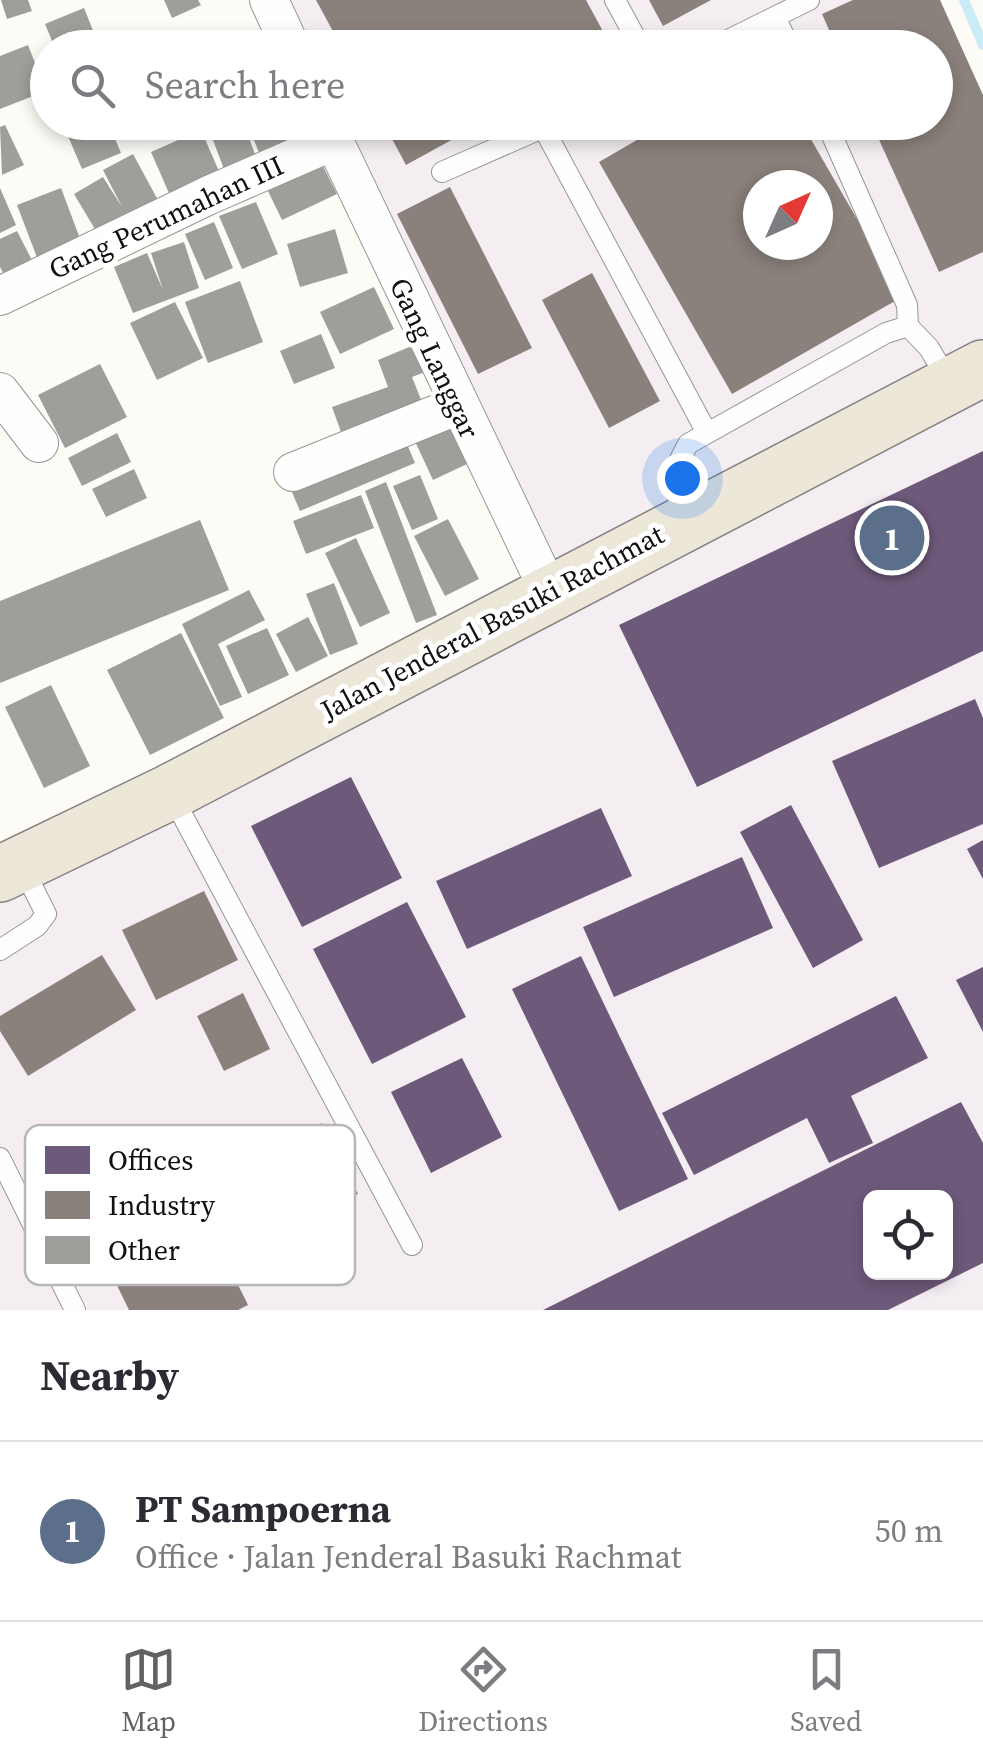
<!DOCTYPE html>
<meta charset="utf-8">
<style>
:root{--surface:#fff;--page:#f7f7f7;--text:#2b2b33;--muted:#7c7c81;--line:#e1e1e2;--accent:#636260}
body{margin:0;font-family:"Source Serif 4",serif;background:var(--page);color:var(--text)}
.controls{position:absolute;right:30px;bottom:30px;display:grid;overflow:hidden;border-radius:15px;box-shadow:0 5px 15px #0003}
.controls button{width:90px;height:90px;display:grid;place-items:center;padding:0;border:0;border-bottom:2px solid var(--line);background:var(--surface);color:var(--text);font:50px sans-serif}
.compass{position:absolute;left:743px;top:170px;width:90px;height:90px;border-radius:50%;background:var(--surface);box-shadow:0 5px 15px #0003;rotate:45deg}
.you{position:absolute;left:682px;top:478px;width:35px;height:35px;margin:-25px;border:8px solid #fff;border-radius:50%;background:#1a73e8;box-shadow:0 0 0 15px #1a73e833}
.badge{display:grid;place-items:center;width:65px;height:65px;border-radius:50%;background:var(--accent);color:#fff;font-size:32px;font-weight:700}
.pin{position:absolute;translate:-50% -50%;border:5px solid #fff;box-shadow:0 2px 10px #0006}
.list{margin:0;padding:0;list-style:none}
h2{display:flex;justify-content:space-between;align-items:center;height:130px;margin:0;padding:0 40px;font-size:42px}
h2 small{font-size:32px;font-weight:400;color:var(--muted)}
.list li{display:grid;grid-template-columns:65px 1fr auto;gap:30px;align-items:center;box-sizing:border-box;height:180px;padding:0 40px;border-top:2px solid var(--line)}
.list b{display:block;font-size:38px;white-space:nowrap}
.list p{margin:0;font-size:32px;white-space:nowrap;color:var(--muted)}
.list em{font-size:32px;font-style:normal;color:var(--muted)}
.icon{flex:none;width:55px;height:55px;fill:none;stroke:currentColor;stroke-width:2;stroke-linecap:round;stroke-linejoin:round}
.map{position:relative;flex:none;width:983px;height:1310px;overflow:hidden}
.search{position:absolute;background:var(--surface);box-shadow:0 5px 15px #0003;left:30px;right:30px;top:30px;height:110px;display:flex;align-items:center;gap:25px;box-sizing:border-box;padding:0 35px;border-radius:55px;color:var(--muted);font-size:38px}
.sheet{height:310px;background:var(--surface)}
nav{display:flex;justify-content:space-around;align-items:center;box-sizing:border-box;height:140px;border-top:2px solid var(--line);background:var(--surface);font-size:28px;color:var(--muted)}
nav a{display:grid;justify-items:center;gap:5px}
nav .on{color:var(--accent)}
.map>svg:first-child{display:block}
.industrial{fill:#f4eef2;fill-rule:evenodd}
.offices{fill:#6d597a;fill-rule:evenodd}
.industry{fill:#8a817c;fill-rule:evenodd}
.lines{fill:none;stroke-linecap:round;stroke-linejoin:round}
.stream{stroke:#caebf8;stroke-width:10}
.building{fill:#a09e9b}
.lane-casing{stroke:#969694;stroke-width:22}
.street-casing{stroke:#969694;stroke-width:40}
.primary-casing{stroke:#848381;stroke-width:58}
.lane{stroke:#fffefe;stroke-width:20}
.street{stroke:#fffefe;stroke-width:38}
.primary{stroke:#ede7da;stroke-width:55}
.labels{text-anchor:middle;stroke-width:10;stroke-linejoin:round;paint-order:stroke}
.street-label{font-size:28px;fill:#101010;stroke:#fff}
.key{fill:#fff;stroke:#b7b7b7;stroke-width:2.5}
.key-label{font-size:28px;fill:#101010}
</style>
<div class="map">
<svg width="983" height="1310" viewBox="0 0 983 1310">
<rect width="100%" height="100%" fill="#fcfbf6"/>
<path class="industrial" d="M 274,0 L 915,0 L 983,146 L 983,1310 L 0,1310 L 0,861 L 564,583 L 335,123 L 936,122 L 936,48 L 298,47 ZM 758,185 L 818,185 L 818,245 L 758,245 ZM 870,1198 L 946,1198 L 946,1272 L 870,1272 Z"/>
<path class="offices" d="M 983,451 L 983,651 L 697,787 L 619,625 Z
M 975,699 L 983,718 L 983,824 L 879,868 L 832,761 Z
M 351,777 L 402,878 L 302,927 L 251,826 Z
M 791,805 L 863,940 L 813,968 L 740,832 Z
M 601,808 L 632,876 L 467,949 L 436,881 Z
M 983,840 L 983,879 L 967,849 Z
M 742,857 L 773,928 L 614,997 L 583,927 Z
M 407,902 L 466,1017 L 372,1064 L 313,949 Z
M 581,956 L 688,1179 L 619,1211 L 512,989 Z
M 983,967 L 983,1032 L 956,980 Z
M 896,996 L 928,1058 L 851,1096 L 873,1143 L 829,1163 L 807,1118 L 694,1175 L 662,1113 Z
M 462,1058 L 502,1137 L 431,1173 L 391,1092 Z
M 961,1102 L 983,1143 L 983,1263 L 888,1310 L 543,1310 ZM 870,1198 L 946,1198 L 946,1272 L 870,1272 Z"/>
<path class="industry" d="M 316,0 L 586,0 L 612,48 L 342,48 Z
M 649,0 L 711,0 L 663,26 Z
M 853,0 L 940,0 L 983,95 L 983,252 L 939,272 L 871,122 L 936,122 L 936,48 L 837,48 L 822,14 Z
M 383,122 L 484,122 L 406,165 Z
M 668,122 L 801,122 L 902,297 L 732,394 L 599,162 ZM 758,185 L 818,185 L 818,245 L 758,245 Z
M 450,187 L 532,348 L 478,374 L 397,214 Z
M 592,273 L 660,401 L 609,428 L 542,300 Z
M 204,891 L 238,960 L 156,1000 L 122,930 Z
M 102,955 L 136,1010 L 28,1076 L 0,1031 L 0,1016 Z
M 243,993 L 270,1049 L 224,1071 L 197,1016 Z
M 322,1123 L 358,1194 L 280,1232 L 245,1161 Z
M 202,1212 L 248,1305 L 238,1310 L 129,1310 L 104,1259 Z"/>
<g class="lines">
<path class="stream" d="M 964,0 L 983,45"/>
</g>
<path class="building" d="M 1,0 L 28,0 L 32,11 L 7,19 Z
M 164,0 L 198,0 L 201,5 L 172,18 Z
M 84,8 L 100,48 L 55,48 L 45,24 Z
M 28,45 L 46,91 L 0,109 L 0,56 Z
M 62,122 L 108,122 L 121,153 L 82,169 Z
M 219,122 L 243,122 L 259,165 L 227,177 L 208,127 Z
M 247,122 L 293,122 L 304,148 L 263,163 Z
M 5,125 L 24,165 L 2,175 L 0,127 Z
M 201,130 L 222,178 L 172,200 L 151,152 Z
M 133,154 L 159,202 L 99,236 L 74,194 L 103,177 L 122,207 L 103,170 Z
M 321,162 L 337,194 L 282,220 L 267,189 Z
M 0,188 L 16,225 L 0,233 Z
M 61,188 L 85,252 L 41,268 L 17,205 Z
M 256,202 L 278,254 L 242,269 L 219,216 Z
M 214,222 L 233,268 L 205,280 L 185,234 Z
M 335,229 L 348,273 L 300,287 L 287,244 Z
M 17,231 L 39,274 L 11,288 L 0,267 L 0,239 Z
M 184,242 L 199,288 L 133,313 L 114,267 L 147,253 L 163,290 L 151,253 Z
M 240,281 L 263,342 L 208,363 L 185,302 Z
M 374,287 L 394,329 L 340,354 L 320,312 Z
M 175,302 L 203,358 L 157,380 L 130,323 Z
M 321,334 L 335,368 L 294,384 L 280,351 Z
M 414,345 L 425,372 L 412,377 L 426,412 L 345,443 L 332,407 L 388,387 L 378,360 Z
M 100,364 L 127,417 L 65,448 L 38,395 Z
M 446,419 L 467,464 L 433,480 L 412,435 Z
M 401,430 L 415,463 L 300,511 L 286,478 Z
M 117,433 L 131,462 L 82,486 L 68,458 Z
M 134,469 L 147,498 L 106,517 L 92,489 Z
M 420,475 L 438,519 L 412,530 L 393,486 Z
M 386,482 L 437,615 L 416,623 L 365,491 Z
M 361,495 L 374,528 L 306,554 L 293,521 Z
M 448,519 L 479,579 L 445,596 L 414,536 Z
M 200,520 L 229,590 L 0,683 L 0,601 Z
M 356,538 L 390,613 L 360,627 L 325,553 Z
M 334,583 L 358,644 L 330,655 L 306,594 Z
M 249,590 L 265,620 L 218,644 L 242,697 L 220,706 L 182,624 Z
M 308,617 L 328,656 L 296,672 L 276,634 Z
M 267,628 L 289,675 L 248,694 L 226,646 Z
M 181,633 L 224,718 L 150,755 L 107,670 Z
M 51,685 L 90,766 L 44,788 L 5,707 Z"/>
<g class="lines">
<defs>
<path id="lane" d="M 615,0 L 641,48
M 775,17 L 790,48
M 712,48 L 809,0
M 826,122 L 907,305 L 908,326
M 544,129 L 707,433
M 442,172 L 556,122
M 681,521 L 675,469 L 688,444 L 886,333 L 908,326 L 929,348 L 949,382
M 171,794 L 412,1245
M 0,950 L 37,926 L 46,914 L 22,866
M 0,1158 L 75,1310"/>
<path id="street" d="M 269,0 L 291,48
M 325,122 L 549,591
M 0,296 L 207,196 L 333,141
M 0,392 L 39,443
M 293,472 L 459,405"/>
<path id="primary" d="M 0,874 L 170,792 L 983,368"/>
</defs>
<use href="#lane" class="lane-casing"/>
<use href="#street" class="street-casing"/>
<use href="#primary" class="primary-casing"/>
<use href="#lane" class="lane"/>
<use href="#street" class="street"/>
<use href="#primary" class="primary"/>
</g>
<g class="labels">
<g class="street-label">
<text transform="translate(166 217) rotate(-25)" y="10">Gang Perumahan III</text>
<text transform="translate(435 358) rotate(65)" y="10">Gang Langgar</text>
<text transform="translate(492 622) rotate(-28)" y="10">Jalan Jenderal Basuki Rachmat</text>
</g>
</g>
<rect x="25" y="1125" width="330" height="160" rx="15" class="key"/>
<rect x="45" y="1146" width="45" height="28" fill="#6d597a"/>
<rect x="45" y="1191" width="45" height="28" fill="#8a817c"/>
<rect x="45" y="1236" width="45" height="28" fill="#a09e9b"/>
<g class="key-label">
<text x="108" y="1170">Offices</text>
<text x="108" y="1215">Industry</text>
<text x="108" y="1260">Other</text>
</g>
</svg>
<div class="controls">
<button><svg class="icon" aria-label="locate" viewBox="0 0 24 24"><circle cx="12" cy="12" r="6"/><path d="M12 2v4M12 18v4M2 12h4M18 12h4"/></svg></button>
</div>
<svg class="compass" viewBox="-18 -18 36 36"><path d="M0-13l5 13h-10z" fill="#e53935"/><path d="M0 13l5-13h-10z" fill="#7c7c81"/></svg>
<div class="you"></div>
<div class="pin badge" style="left:892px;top:538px;background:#5c6f8a">1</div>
<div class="search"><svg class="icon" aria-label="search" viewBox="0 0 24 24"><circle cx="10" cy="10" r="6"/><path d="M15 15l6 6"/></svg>Search here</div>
</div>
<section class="sheet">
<h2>Nearby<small></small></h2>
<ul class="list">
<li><span class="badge" style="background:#5c6f8a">1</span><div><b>PT Sampoerna</b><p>Office · Jalan Jenderal Basuki Rachmat</p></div><em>50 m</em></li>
</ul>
</section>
<nav>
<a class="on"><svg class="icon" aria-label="map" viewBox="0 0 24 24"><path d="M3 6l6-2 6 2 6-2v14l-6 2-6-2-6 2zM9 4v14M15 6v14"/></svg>Map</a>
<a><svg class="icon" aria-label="directions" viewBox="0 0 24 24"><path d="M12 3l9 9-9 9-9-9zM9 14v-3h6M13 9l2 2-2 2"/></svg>Directions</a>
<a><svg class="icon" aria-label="saved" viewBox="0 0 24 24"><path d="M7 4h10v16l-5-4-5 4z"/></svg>Saved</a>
</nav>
